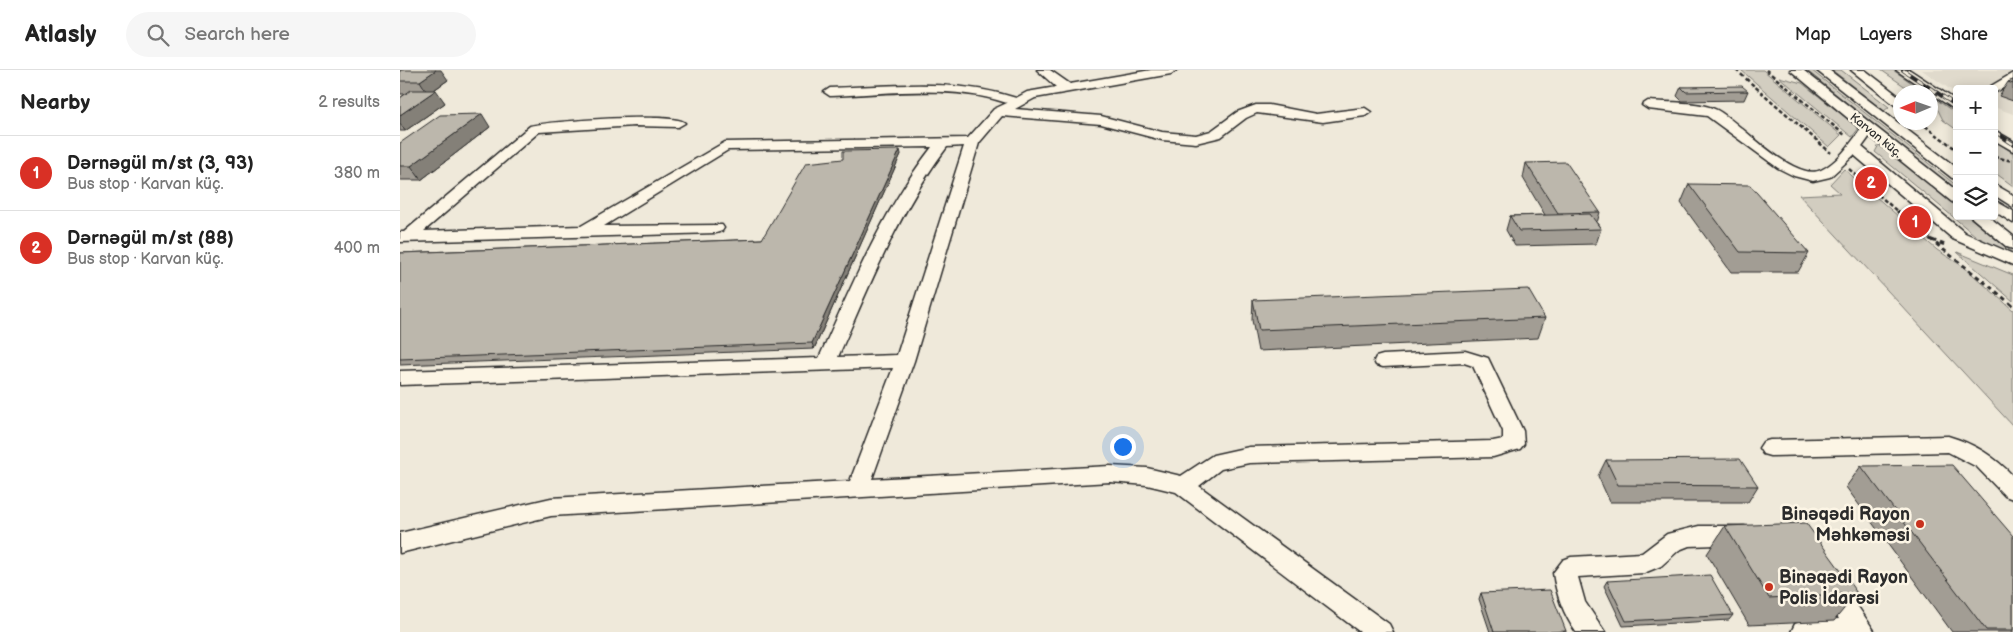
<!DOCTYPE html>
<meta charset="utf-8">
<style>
:root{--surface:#fff;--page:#f6f6f6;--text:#222;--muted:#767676;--line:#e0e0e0;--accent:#d93025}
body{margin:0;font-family:"Balsamiq Sans",sans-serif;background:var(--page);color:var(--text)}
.controls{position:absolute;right:15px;top:15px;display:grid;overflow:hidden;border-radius:5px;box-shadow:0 2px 12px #0003}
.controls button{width:45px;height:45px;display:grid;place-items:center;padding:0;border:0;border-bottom:1px solid var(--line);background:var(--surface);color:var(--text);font:25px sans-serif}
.compass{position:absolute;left:1493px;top:15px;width:45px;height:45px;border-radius:50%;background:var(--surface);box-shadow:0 2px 12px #0003;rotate:268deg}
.you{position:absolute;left:722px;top:376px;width:18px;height:18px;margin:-12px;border:4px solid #fff;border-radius:50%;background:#1a73e8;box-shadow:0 0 0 8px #1a73e833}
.badge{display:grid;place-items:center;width:32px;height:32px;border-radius:50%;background:var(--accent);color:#fff;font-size:16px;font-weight:700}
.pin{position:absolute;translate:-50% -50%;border:2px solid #fff;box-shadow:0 1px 5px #0006}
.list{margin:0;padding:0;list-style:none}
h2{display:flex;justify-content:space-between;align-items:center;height:65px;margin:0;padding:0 20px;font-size:21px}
h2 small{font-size:16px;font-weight:400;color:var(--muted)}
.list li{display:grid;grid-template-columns:32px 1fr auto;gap:15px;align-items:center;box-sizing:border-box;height:75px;padding:0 20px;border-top:1px solid var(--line)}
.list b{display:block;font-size:19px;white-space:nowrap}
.list p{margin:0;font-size:16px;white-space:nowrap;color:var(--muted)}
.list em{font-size:16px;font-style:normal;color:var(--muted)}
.icon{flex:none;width:28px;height:28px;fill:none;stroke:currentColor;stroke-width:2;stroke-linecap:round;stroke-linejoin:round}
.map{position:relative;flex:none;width:1613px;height:562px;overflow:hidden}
header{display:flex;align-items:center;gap:30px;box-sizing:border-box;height:70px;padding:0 25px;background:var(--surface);border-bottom:1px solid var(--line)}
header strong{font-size:24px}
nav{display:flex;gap:28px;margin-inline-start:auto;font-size:18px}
.search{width:350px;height:45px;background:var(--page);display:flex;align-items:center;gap:12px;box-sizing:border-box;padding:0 18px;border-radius:28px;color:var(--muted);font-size:19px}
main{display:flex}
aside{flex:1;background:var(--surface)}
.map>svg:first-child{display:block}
.built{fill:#e0dacc}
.green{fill:#d2cdc0;stroke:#7e7c76}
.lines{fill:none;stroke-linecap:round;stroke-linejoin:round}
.minor-casing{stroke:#2b2b2b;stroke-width:3}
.path-far1{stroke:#2b2b2b;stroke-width:2.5;stroke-dasharray:4 2.5;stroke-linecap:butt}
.path{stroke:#2b2b2b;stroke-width:3;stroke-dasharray:4.5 4;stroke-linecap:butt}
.minor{fill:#fcf5e5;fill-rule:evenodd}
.rail-casing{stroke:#2b2b2b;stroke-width:4}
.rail{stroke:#fcf5e5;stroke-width:2.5;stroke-dasharray:8;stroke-linecap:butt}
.wall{fill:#a29d94;stroke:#2b2b2b}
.shaded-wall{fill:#848078;stroke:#2b2b2b}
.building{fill:#bcb7ac;stroke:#2b2b2b}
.poi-dot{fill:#c8321e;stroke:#fcf5e5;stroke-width:2}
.labels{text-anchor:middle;stroke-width:5;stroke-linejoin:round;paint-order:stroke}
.far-street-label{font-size:12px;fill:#2b2b2b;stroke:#fcf5e5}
.near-poi-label{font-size:18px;font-weight:bold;fill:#2b2b2b;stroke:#fcf5e5;text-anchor:end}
</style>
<header>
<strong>Atlasly</strong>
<div class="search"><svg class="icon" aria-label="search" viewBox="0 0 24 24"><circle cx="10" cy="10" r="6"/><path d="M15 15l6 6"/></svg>Search here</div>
<nav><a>Map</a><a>Layers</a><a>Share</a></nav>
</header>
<main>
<aside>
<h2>Nearby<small>2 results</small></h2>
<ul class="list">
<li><span class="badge">1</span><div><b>Dərnəgül m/st (3, 93)</b><p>Bus stop · Karvan küç.</p></div><em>380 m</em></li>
<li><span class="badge">2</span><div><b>Dərnəgül m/st (88)</b><p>Bus stop · Karvan küç.</p></div><em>400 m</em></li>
</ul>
</aside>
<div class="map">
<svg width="1613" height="562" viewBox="0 0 1613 562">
<rect width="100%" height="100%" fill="#efe9da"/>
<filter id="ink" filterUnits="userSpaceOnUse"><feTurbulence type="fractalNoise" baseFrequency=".02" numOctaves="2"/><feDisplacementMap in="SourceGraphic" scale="10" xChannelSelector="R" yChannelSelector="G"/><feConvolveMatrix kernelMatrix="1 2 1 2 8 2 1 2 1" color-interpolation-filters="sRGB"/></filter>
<g filter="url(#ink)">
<path class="built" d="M 1522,0 L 1613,0 L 1613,44 L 1594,37 L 1594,19 L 1557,19 L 1557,24 Z"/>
<path class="green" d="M 1341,0 L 1363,0 L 1441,65 L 1429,77 Z
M 1406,0 L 1411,0 L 1557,116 L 1557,121 Z
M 1432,0 L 1441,0 L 1489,37 L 1484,41 Z
M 1481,0 L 1493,0 L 1525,22 L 1513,22 Z
M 1379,7 L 1402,13 L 1459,58 L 1452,67 Z
M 1531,26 L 1557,44 L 1557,60 L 1543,50 L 1538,40 L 1531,35 Z
M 1594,70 L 1613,83 L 1613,116 L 1594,102 Z
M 1480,73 L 1557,137 L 1557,146 L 1568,146 L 1613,183 L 1582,171 L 1475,82 Z
M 1444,99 L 1537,180 L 1564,197 L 1613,240 L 1613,356 L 1399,125 L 1440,123 L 1430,114 Z
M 1557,182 L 1613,205 L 1613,231 Z"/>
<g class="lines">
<defs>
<path id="minor" d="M 637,0 L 650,0 L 670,14 L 751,0 L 777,0 L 771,4 L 635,28 L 615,39 L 701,46 L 762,62 L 796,65 L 811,61 L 837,42 L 856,35 L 869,35 L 916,44 L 965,38 L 971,42 L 965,46 L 923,52 L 857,43 L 846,48 L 821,67 L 796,73 L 762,70 L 701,54 L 602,46 L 579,73 L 514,291 L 472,409 L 710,396 L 747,398 L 781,406 L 813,385 L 849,377 L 1093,371 L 1103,369 L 1103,361 L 1073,296 L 1064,293 L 983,297 L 976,295 L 974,291 L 976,287 L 983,285 L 1065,281 L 1088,288 L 1123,361 L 1124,374 L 1120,379 L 1093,387 L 849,393 L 821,399 L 799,416 L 989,554 L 993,562 L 960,562 L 776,422 L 747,415 L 710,412 L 151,446 L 0,483 L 0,463 L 151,428 L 450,411 L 493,298 L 0,315 L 0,301 L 419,288 C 452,215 483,140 532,77 L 328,80 L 204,156 L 322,155 L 324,158 L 322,161 L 316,163 L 0,172 L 0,162 L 4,162 L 130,56 C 149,51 276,42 285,53 L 278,57 L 235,56 L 139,62 L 24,161 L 181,156 L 325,72 L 568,68 L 594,39 L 607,33 C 550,14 489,24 430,26 L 424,22 L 430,18 C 493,16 555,8 616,28 L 627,22 L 656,17 ZM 564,76 L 497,285 L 438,287 C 470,215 499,140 547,77 Z
M 1390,0 L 1403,0 L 1557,121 L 1557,133 L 1552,132 L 1470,66 L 1462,77 L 1565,163 L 1613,184 L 1613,195 L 1553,169 L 1454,85 L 1430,107 L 1413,111 L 1394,106 L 1378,98 L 1307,46 L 1248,39 L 1242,35 L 1248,31 C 1269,33 1298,31 1317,40 C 1340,52 1394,113 1421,100 C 1437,93 1451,73 1461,59 Z
M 1416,0 L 1429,0 L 1557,98 L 1557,109 L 1552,108 Z
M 1451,0 L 1465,0 L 1500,27 L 1500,37 L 1496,36 Z
M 1496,0 L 1510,0 L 1557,31 L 1557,41 Z
M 1613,3 L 1613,12 L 1596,22 L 1594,22 L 1594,19 L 1586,19 Z
M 1594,60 L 1613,71 L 1613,81 L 1594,70 Z
M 1594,114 L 1613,125 L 1613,137 L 1594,125 Z
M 1594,130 L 1613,141 L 1613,153 L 1594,141 Z
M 1570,146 L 1588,146 L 1613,166 L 1613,179 L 1607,177 Z
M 1548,366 C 1575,374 1594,386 1613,406 L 1613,429 L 1605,426 L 1577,397 L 1548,382 L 1370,386 L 1363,384 L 1359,378 L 1363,372 L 1370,370 Z
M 1299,456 L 1344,456 L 1352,458 L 1356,465 L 1352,472 L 1344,474 L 1289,476 L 1279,480 L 1261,496 L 1244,503 L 1178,507 L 1185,532 L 1205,562 L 1176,562 C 1164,545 1156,524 1153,503 L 1163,490 L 1171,487 L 1242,483 L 1267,464 Z
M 1431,506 L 1440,510 L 1475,562 L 1391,562 L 1395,554 L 1404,551 L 1439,549 L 1419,517 L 1422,510 Z"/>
</defs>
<use href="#minor" class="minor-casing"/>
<path class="path-far1" d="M 1336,0 L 1431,83
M 1366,0 L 1446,66
M 1520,52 L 1557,80
M 1594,87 L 1613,91
M 1449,99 L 1498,142"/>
<path class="path" d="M 1497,141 C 1534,174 1575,203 1613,236
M 1532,170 L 1545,175"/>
<use href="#minor" class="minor"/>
<defs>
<path id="rail" d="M 1503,0 L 1557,36
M 1594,61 L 1613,74"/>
</defs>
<use href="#rail" class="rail-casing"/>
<use href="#rail" class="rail"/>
</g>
<path class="wall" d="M 0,0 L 48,10 L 34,20 L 45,33 L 5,61 L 0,61 L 0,28 L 5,24 L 0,24 Z
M 1613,10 L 1613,31 L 1599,26 L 1608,12 Z
M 1281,17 L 1348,21 L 1344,30 L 1282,31 L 1277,26 Z
M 90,57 L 21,110 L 0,110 L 0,73 Z
M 501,84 L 414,279 L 0,295 L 0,183 L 362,169 L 443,89 Z
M 1126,93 L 1200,142 L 1197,153 L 1201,159 L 1196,174 L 1115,176 L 1106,160 L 1110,146 L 1145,145 L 1123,108 Z
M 1289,114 L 1409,183 L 1398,202 L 1331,202 L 1281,133 Z
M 853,230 L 1145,248 L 1138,268 L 858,281 L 852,250 Z
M 1206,390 L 1358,416 L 1348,432 L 1210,432 L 1198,406 Z
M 1461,396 L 1613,466 L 1613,562 L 1552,562 L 1446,417 Z
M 1325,456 L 1457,523 L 1434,551 L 1349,555 L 1307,484 Z
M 1207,511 L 1333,545 L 1329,550 L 1223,556 L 1204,516 Z
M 1081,523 L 1166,561 L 1166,562 L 1090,562 L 1079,529 Z"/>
<path class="shaded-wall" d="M 36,0 L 41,0 L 48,10 L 28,24 L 20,11 Z
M 36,20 L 45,33 L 5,61 L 0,53 L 0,45 Z
M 82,44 L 90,57 L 21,110 L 11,96 Z
M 500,80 L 501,84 L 414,279 L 412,273 Z"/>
<path class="building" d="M 0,0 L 36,0 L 20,11 L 0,11 Z
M 1613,10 L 1613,14 L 1608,12 Z
M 1342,16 L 1348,21 L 1286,22 L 1281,17 Z
M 11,20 L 36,20 L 0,45 L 0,28 Z
M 82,44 L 11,96 L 0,96 L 0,73 L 40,45 Z
M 500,80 L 412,273 L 0,289 L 0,183 L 362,169 L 406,93 L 443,89 L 443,81 Z
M 1166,92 L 1200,142 L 1158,143 L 1126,93 Z
M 1289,114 L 1350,115 L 1409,183 L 1340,182 Z
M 1190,144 L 1201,159 L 1119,161 L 1110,146 Z
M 1128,219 L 1145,248 L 859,260 L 853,230 Z
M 1340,389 L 1358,416 L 1218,415 L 1206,390 Z
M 1552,395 L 1613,466 L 1613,560 L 1586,560 L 1461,396 Z
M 1406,453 L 1457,523 L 1369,528 L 1325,456 Z
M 1310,505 L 1333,545 L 1226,551 L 1207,511 Z
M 1150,520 L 1166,561 L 1148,562 L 1094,562 L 1081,523 Z"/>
</g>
<g class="poi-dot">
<circle cx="1520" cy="454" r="5"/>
<circle cx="1369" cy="517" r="5"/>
</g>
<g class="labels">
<g class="far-street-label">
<text transform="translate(1476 65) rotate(39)" y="4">Karvan küç.</text>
</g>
<g class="near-poi-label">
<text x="1510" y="450">Binəqədi Rayon<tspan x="1510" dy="21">Məhkəməsi</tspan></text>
<text x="1379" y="513" text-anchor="start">Binəqədi Rayon<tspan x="1379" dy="21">Polis İdarəsi</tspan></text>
</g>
</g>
</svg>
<div class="controls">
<button>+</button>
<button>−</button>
<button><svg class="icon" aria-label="layers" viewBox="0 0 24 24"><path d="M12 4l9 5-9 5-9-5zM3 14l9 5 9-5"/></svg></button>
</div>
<svg class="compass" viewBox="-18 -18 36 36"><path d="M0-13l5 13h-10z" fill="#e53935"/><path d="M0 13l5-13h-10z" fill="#767676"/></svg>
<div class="you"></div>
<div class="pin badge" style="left:1515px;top:152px">1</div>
<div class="pin badge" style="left:1471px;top:113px">2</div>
</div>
</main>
